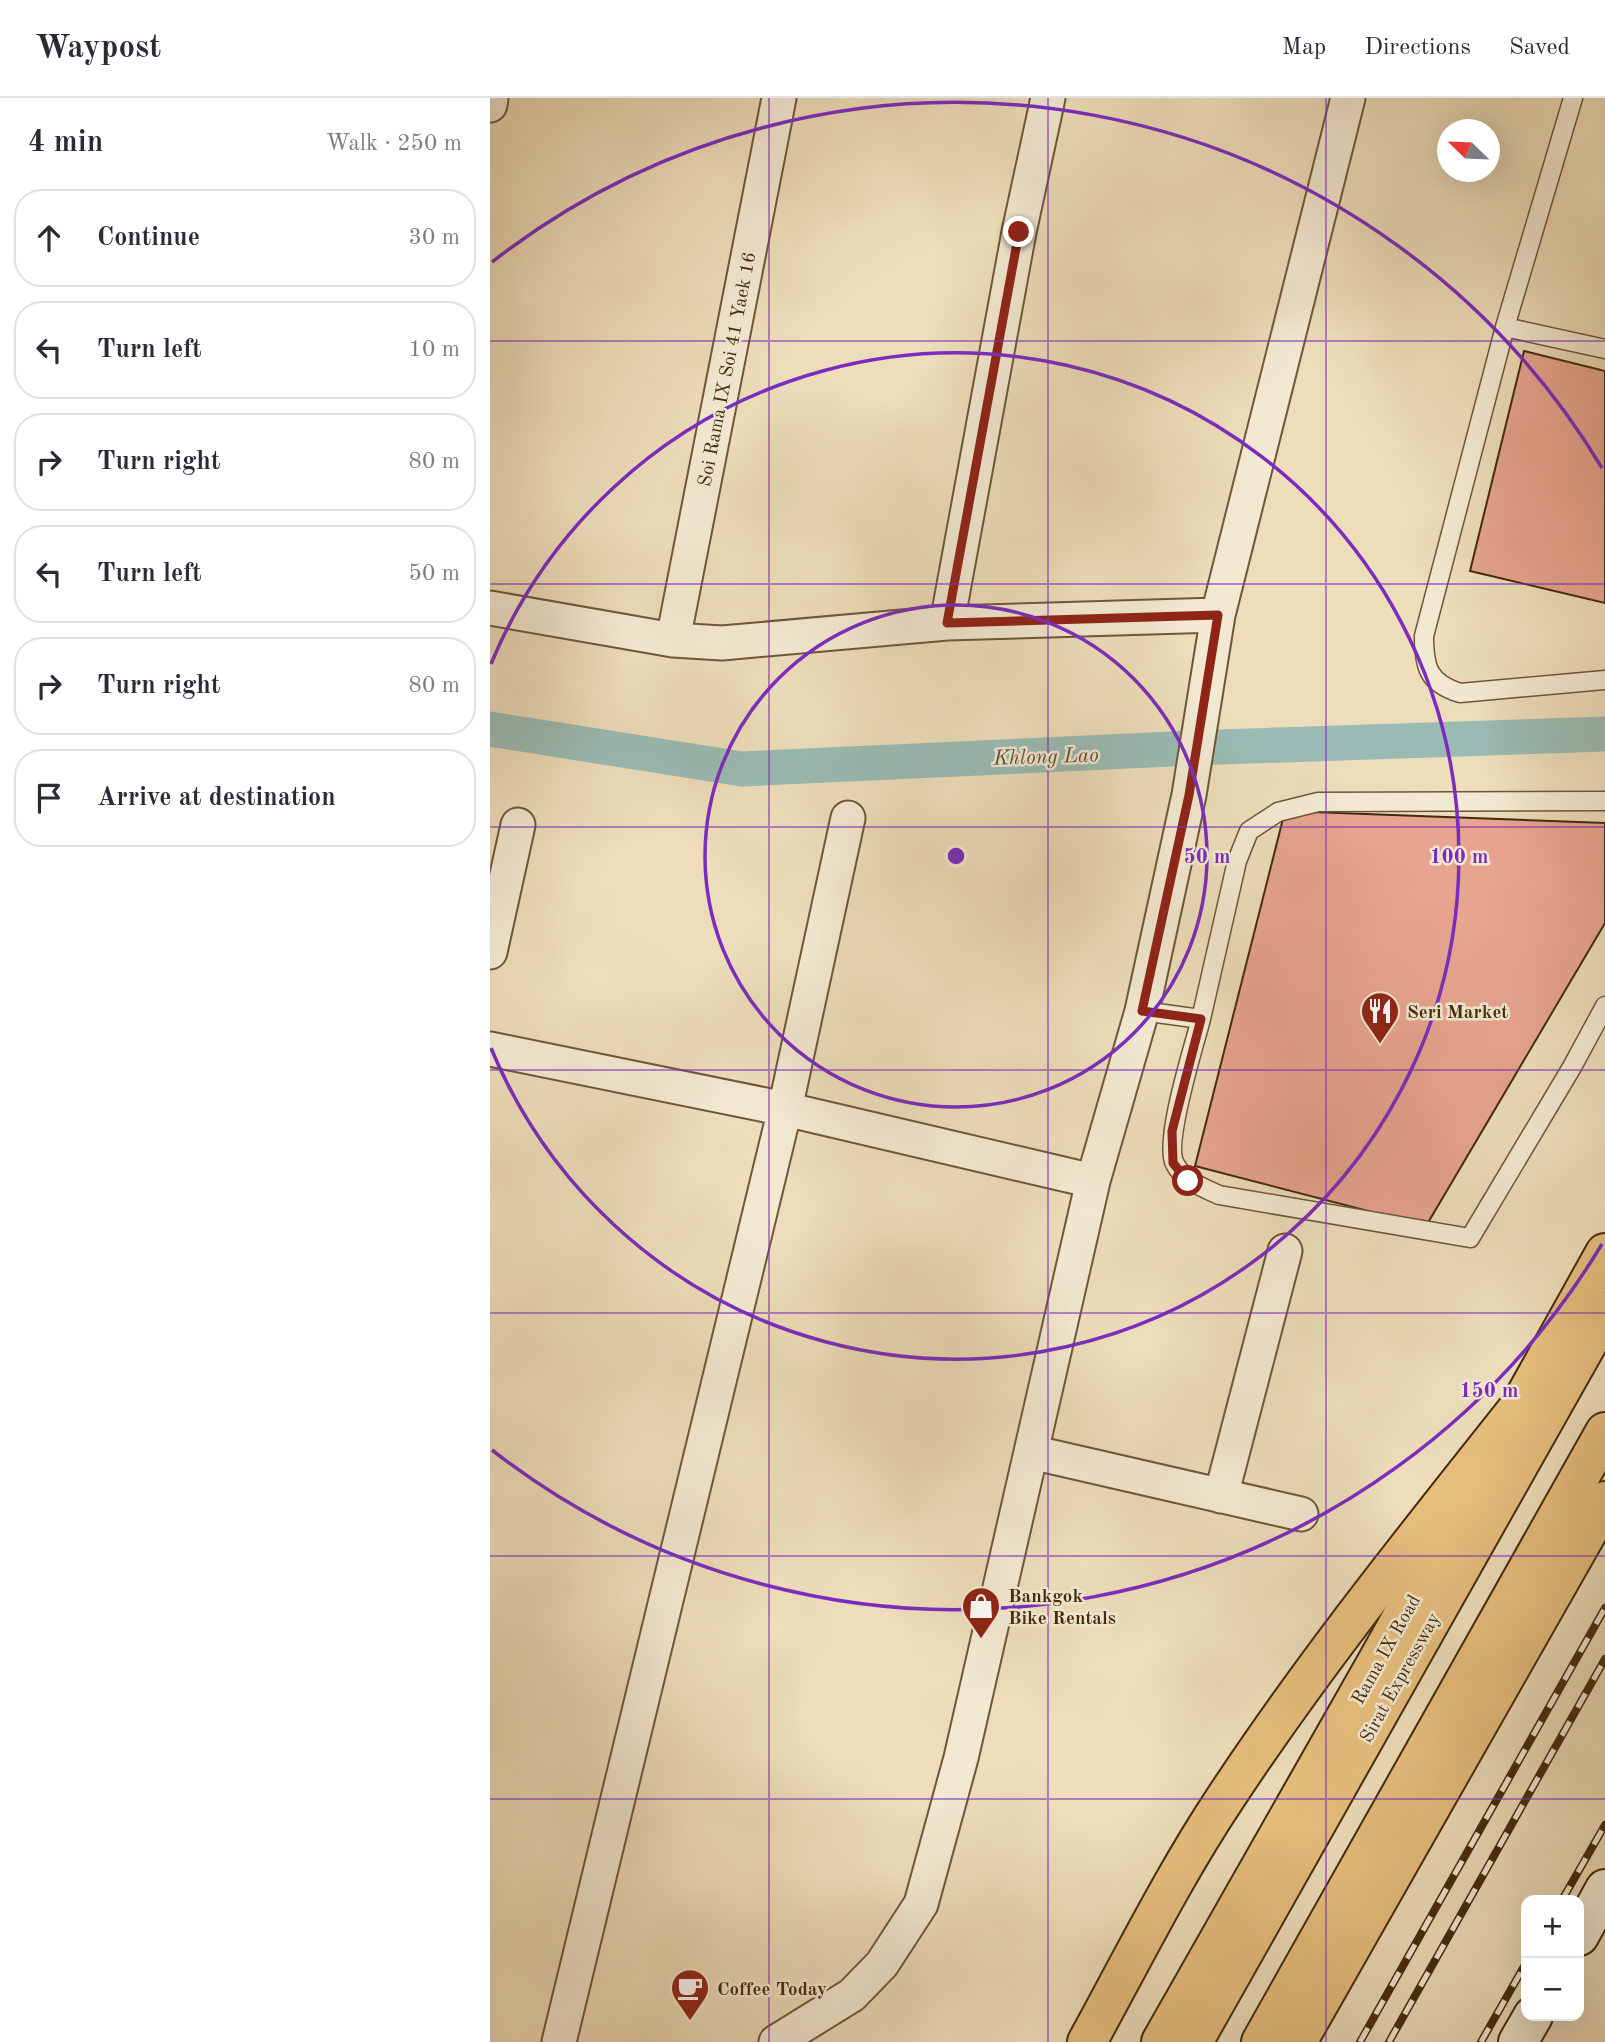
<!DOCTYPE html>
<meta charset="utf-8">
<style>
:root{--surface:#fff;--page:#f2f2f3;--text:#2b2b33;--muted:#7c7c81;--line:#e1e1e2}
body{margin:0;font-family:"Old Standard TT",serif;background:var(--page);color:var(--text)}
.controls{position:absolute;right:21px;bottom:21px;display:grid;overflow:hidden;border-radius:14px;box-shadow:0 7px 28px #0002}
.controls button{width:63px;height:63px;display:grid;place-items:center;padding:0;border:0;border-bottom:2px solid var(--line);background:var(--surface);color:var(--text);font:35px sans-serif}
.compass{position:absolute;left:947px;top:21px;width:63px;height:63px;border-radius:50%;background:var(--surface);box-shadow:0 7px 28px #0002;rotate:293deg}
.stop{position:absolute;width:21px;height:21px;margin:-16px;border:5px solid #8f2418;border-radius:50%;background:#fff}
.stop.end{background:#8f2418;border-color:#fff;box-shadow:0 2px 7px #0008}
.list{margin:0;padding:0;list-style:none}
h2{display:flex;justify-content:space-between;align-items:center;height:91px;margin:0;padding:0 28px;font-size:30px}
h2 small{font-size:23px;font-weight:400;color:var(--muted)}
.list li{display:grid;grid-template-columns:46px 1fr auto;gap:21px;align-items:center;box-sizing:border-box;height:98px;margin:0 14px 14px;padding:0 14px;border:2px solid var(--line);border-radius:28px}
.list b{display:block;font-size:26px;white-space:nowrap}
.list em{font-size:23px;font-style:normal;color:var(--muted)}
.icon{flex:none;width:38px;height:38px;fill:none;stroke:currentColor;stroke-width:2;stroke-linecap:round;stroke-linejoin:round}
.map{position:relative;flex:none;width:1115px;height:1944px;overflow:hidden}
header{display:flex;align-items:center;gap:42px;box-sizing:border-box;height:98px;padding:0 35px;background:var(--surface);border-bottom:2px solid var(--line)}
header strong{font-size:33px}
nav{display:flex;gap:38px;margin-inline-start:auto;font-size:24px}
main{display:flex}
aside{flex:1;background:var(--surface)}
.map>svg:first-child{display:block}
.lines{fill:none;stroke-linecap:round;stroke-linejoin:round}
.canal{stroke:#9abbb4;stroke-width:35}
.building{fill:#e7a48f;stroke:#442a0c;stroke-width:2}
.lane-casing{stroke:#6e5738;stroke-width:21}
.street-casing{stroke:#6e5738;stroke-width:37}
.secondary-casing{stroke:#442a0c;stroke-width:42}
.primary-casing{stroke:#442a0c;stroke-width:42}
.highway-casing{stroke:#442a0c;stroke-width:42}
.lane{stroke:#f3e9d2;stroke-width:18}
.street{stroke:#f3e9d2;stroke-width:33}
.secondary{stroke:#f3e9d2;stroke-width:38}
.primary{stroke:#e6be7d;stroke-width:38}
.highway{stroke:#e6be7d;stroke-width:38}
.rail-casing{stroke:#442a0c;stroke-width:8}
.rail{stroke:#f3e9d2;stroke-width:5;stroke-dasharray:16;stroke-linecap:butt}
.route{stroke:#8f2418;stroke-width:9}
.grid{fill:none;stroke:#7b2cbf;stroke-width:2;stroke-opacity:0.55}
.ring{fill:none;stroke:#7b2cbf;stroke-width:3.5}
.labels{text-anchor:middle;stroke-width:5;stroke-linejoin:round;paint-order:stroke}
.street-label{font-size:19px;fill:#442a0c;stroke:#f3e9d2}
.poi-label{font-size:19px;font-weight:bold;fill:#442a0c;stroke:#f3e9d2;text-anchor:start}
.water-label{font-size:21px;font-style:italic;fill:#5a4e36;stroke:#f3e9d2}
.centre{fill:#7b2cbf;stroke:#f3e9d2;stroke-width:3.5}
.ring-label{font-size:21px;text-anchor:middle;font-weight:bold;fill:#7b2cbf;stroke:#f3e9d2;stroke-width:5;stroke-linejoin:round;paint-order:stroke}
</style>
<header>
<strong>Waypost</strong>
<nav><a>Map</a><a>Directions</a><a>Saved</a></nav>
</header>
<main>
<aside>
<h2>4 min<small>Walk · 250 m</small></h2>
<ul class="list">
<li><svg class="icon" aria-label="ahead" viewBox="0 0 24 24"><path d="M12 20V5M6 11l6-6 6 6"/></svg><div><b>Continue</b></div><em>30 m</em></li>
<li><svg class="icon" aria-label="left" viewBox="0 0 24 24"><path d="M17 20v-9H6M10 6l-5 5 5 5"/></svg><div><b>Turn left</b></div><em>10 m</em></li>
<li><svg class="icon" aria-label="right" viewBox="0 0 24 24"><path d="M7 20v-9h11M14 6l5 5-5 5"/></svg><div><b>Turn right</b></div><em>80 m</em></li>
<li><svg class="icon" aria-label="left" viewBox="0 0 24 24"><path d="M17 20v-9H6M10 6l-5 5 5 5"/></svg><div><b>Turn left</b></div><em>50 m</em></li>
<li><svg class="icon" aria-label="right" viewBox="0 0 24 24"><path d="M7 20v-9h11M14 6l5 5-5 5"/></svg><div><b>Turn right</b></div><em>80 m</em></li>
<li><svg class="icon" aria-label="arrive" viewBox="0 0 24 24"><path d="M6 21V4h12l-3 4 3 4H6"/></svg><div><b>Arrive at destination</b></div></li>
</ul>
</aside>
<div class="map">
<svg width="1115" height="1944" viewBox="0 0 1115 1944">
<rect width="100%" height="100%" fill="#edddba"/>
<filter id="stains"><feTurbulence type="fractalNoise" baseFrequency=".00286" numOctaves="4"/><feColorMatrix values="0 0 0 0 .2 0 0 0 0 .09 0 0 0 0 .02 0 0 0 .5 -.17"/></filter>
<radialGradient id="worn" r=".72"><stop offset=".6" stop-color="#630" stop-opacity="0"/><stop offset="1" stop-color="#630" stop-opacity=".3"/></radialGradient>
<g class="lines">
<path class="canal" d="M 0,631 L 252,671 L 703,650 L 1115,636"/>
</g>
<path class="building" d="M 1034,253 L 1115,273 L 1115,505 L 980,473 Z
M 795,713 L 1115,725 L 1115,825 L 936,1128 L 705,1068 Z"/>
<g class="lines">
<defs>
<path id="lane" d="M 1083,0 L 1015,229 L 934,538 C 934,569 938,585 970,595 L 1115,582
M 1015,229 L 1115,251
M 652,913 L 711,921 C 704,948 673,1045 685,1066 C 694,1083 712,1089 729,1097 L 980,1140 L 1082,969 L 1115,908
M 711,921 L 747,763 L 759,733 L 788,714 L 828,704 L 1115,703"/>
<path id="street" d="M 0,7 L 1,0
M 0,510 L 183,542 L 232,545 L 457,525 L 728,517
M 457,525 L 529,134 L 558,0
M 183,542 L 289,0
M 0,854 L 28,727
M 0,951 L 295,1011 L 603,1083
M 541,1354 L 811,1416
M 731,1398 L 795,1153
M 69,1944 L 295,1011 L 358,720
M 286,1944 L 362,1897 L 392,1866 L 431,1806 L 471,1660 L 603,1083 L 652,913 L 699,697 L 728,517 L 858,0"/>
<path id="secondary" d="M 1089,1838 L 1115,1791
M 1028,1944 L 1043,1918"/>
<path id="primary" d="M 671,1944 L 887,1564 L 1115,1155
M 807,1944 L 1115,1403"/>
<path id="highway" d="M 597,1944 C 642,1862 684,1777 736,1699 C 827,1561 931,1433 1033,1304
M 703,1944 L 1115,1214
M 771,1944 L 1115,1334"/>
</defs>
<use href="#lane" class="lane-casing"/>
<use href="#street" class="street-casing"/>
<use href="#secondary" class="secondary-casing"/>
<use href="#primary" class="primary-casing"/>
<use href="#highway" class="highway-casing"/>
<use href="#lane" class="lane"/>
<use href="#street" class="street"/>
<use href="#secondary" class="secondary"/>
<use href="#primary" class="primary"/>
<use href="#highway" class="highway"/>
<defs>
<path id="rail" d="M 1072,1802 L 1115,1727
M 870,1944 L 1115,1510
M 899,1944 L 1115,1561
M 991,1944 L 1036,1865"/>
</defs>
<use href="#rail" class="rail-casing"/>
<use href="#rail" class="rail"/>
</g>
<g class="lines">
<path class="route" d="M 529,134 L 457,525 L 728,517 L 699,697 L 652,913 L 711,921 L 682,1033 L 683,1065 L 698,1083"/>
</g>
<path class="grid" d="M 279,0 L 279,1944M 558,0 L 558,1944M 836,0 L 836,1944M 0,243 L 1115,243M 0,486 L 1115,486M 0,729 L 1115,729M 0,972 L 1115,972M 0,1215 L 1115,1215M 0,1458 L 1115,1458M 0,1701 L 1115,1701"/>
<g class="ring">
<circle cx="466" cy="758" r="251"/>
<path d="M1 566A503 503 0 1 1 1 950"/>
<path d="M1112 1146A754 754 0 0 1 2 1352M2 164A754 754 0 0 1 1112 370"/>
</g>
<defs>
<symbol id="restaurant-pin" viewBox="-11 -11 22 30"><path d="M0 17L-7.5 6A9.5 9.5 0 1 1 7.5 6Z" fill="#8f2418" stroke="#f3e9d2"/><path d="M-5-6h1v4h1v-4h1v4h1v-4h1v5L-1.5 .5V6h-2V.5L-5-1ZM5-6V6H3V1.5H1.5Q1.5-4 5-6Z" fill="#fff"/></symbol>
<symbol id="shop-pin" viewBox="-11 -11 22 30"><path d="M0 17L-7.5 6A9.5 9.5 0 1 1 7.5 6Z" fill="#8f2418" stroke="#f3e9d2"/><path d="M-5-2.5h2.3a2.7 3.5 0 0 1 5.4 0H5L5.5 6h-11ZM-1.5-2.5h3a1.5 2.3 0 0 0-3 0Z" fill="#fff"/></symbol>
<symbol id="cafe-pin" viewBox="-11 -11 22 30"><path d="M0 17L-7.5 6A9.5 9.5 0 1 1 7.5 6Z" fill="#8f2418" stroke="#f3e9d2"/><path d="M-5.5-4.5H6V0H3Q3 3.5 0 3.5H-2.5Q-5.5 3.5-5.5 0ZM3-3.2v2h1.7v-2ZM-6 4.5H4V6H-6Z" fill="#fff"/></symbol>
</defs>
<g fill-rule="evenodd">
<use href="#restaurant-pin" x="868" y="891" width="44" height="60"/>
<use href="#shop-pin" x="469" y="1486" width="44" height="60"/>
<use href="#cafe-pin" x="178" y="1868" width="44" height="60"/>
</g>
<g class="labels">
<g class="street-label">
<text transform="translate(236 271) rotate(-79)" y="7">Soi Rama IX Soi 41 Yaek 16</text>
<text transform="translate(895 1551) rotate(-61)" y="7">Rama IX Road</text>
<text transform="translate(909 1579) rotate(-61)" y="7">Sirat Expressway</text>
</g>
<g class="poi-label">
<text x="917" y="920">Seri Market</text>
<text x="518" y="1504">Bankgok<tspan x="518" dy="22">Bike Rentals</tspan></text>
<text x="227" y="1897">Coffee Today</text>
</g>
<g class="water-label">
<text transform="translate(556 658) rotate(-2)" y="7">Khlong Lao</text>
</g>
</g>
<circle cx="466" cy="758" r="10" class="centre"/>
<g class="ring-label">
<text x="717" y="765">50 m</text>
<text x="969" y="765">100 m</text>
<text x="999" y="1299">150 m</text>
</g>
<rect width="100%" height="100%" filter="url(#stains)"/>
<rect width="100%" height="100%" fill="url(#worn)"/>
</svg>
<div class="controls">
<button>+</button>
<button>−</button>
</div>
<svg class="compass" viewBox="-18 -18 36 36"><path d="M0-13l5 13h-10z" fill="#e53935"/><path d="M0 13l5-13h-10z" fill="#7c7c81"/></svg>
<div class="stop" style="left:698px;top:1083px"></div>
<div class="stop end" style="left:529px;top:134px"></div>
</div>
</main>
